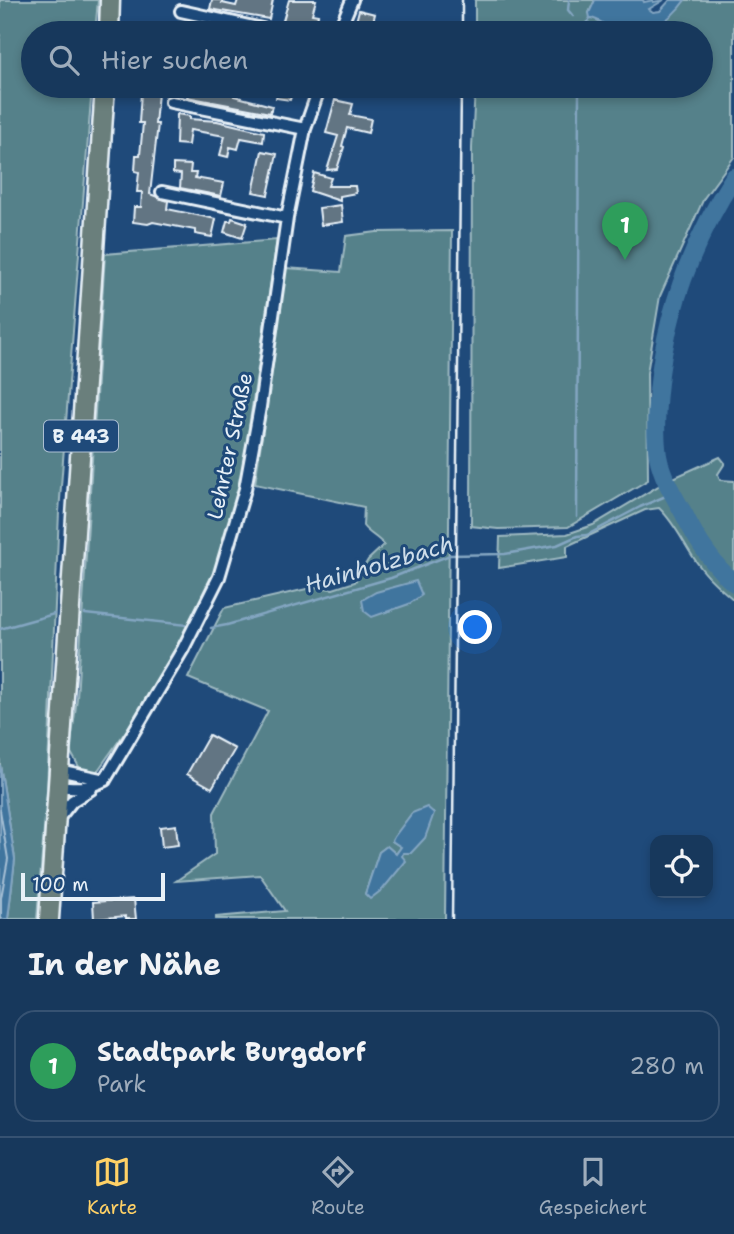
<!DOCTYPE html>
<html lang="de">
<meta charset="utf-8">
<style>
:root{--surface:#17385c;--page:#244365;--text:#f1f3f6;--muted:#9eacbb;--line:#365272;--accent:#ffd166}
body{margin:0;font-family:"Shantell Sans",sans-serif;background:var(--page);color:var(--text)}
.controls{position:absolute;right:21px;bottom:21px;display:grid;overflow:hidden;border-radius:14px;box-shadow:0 4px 10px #0003}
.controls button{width:63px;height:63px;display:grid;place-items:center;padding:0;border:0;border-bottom:2px solid var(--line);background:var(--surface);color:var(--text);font:35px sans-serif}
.scale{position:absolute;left:21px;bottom:18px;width:144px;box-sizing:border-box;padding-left:7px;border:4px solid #e8f1f8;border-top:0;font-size:19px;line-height:24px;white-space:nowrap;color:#e8f1f8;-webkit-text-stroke:5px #1f4a7a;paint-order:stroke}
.you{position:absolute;left:476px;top:628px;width:24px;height:24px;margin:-18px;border:5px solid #fff;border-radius:50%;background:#1a73e8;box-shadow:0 0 0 10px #1a73e833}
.badge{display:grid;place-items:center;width:46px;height:46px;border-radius:50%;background:var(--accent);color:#fff;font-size:23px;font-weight:700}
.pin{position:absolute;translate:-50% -58px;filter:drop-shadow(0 2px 4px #0008)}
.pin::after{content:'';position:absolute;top:37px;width:24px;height:21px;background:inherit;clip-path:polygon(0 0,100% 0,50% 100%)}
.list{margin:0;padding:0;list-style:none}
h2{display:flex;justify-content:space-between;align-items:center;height:91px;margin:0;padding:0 28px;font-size:30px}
h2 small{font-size:23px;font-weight:400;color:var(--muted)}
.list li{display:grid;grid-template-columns:46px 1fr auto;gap:21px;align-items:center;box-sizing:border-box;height:112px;margin:0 14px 14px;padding:0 14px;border:2px solid var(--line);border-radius:21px}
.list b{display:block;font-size:26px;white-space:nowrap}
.list p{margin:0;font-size:23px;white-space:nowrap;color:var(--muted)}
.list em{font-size:23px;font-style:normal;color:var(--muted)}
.icon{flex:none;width:38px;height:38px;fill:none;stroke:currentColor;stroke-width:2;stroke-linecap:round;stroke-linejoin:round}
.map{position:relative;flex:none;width:734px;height:919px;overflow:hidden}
.search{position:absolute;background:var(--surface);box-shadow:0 4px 10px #0003;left:21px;right:21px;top:21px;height:77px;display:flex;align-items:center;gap:18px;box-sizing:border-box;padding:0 24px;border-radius:38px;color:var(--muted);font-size:26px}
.sheet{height:217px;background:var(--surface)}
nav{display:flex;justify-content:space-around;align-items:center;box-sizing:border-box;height:98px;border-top:2px solid var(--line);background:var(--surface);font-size:19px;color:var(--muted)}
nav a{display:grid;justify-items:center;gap:4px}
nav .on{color:var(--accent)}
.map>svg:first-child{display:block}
.green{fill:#54818a;stroke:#9eb9c1;stroke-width:2;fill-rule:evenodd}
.water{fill:#41749e;stroke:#84a6c2;stroke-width:2}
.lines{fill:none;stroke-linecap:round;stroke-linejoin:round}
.shore{stroke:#a5bfd4;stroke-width:2}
.stream{stroke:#84a6c2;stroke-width:2.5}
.river{stroke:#41749e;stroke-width:18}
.building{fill:#627483;stroke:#e8f1f8;stroke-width:2}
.minor-casing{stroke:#e8f1f8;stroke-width:16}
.primary-casing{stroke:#e8f1f8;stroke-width:23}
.minor{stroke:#1f4a7a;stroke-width:10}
.primary{stroke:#6b7f7c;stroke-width:18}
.rail{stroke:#e8f1f8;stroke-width:2.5}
.labels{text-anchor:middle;stroke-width:6;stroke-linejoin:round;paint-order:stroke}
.shield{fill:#1f4a7a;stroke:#acbfd2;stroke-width:2}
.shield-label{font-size:19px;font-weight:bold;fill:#e8f1f8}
.street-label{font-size:21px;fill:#e8f1f8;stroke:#1f4a7a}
.water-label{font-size:23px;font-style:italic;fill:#cfdeea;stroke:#1f4a7a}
</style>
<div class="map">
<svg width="734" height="919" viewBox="0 0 734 919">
<rect width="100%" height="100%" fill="#1f4a7a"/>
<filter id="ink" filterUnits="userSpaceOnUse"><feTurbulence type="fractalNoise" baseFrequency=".0143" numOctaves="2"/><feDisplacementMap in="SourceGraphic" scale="14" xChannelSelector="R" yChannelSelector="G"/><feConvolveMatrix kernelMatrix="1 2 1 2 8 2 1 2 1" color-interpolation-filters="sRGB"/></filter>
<g filter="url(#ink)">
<path class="green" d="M 0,0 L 98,0 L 95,33 L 33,33 L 33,86 L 92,86 L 59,512 L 47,791 L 37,919 L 8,919 L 15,859 L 0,765 Z
M 475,0 L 595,0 L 589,13 L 620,33 L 475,33 Z
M 685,0 L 734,0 L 734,157 L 704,198 L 660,296 L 647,373 L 648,480 L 568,527 L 498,529 L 471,526 L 472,148 L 475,86 L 701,86 L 701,33 L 641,33 L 663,22 Z
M 452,231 L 445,919 L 216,919 L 216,917 L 285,911 L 260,875 L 176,881 L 215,854 L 214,813 L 268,711 L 188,678 L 224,608 L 315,587 L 333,589 L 355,582 L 368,560 L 384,545 C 378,537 369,534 363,526 L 364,507 L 255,484 L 286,268 L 341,272 L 346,236 L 377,232 ZM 412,813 L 402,856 L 365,894 L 379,852 L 387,846 L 396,854 L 401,847 L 392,841 Z
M 277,240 L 240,488 L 217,565 L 176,648 L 128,728 L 96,773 L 82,772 L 70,751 L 77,698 L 105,254 Z
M 720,457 L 725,463 L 718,474 L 720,480 L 734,481 L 734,575 L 699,532 L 671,479 Z
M 662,484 C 684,522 699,559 734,587 L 734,600 C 721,589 708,578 698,564 C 684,545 676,524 659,508 L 645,510 L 567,546 L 567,557 L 499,568 L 500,537 L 567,534 L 593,525 Z"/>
<path class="water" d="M 595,0 L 643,0 L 644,2 L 653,0 L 653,2 L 664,0 L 649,9 L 653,12 L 660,11 L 670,0 L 685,0 C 672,19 644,40 619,33 C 608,30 602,19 590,18 L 589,13 Z
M 416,581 L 422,595 L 409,604 L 372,617 L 364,611 L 362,600 L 376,592 Z
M 0,765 L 15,859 L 8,919 L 0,919 Z
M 427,807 L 434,813 L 425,838 L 411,853 L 403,853 L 402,856 L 406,861 L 383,889 L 370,899 L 365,894 L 379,852 L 387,846 L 396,854 L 401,847 L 392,841 L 394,837 L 412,813 Z"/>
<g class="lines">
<path class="shore" d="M 0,810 L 8,859 L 1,898 L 1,919"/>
<path class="stream" d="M 569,0 L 568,10 L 573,16
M 582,33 L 590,18
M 577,517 L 579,86
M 85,614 L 187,625
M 211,628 L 227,625 L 391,578 L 450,555 L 505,554 L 557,545 L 577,536 L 587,535 L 640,507 L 673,493
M 0,629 L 54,614"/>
<path class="river" d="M 734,177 C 692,242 665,315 658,392 C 656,413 655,435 658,456 C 662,477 674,496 684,514 C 696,539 712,564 734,583"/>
</g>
<path class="building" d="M 212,0 L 223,0 L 222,3 L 236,6 L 238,0 L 273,0 L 269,19 L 210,9 Z
M 289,0 L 316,0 L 312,14 L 318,15 L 314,31 L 282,24 Z
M 359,10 L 375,14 L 370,33 L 353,33 Z
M 190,86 L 236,86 L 234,96 L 272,106 L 270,113 L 187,97 Z
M 279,86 L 294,86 L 290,100 L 276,98 Z
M 141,92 L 158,93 L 155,124 L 158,124 L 150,194 L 168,201 L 167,209 L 216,219 L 212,237 L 195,234 L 195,230 L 153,222 L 148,224 L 133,222 L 134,207 L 141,207 L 142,192 L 137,192 L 139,172 L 135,171 L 136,155 L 140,155 L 143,123 L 139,123 Z
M 335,100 L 353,104 L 350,115 L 371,119 L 368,133 L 347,128 L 342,146 L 344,147 L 337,169 L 327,170 L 338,136 L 326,133 Z
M 177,114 L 190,116 L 190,119 L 217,121 L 264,132 L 263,142 L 241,138 L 238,149 L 230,147 L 228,157 L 220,155 L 225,136 L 190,130 L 188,145 L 176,144 Z
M 262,151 L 277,154 L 268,195 L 253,192 Z
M 173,164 L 191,165 L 190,173 L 196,173 L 195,178 L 224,183 L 221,196 L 180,188 L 181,174 L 173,173 Z
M 314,173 L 331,178 L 328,186 L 355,186 L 356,193 L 340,196 L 340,201 L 310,191 Z
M 341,205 L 343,222 L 321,225 L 319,208 Z
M 232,218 L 247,223 L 242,238 L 224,232 L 227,221 L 231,221 Z
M 209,735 L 235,749 L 212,788 L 187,774 Z
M 176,825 L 178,845 L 162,847 L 160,827 Z
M 134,899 L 136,919 L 126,919 L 126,916 L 94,919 L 93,902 Z"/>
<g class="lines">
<defs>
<path id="minor" d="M 181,11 L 280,33
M 338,33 L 352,0
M 171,102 L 305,129
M 162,192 L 287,218
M 58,770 L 105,780
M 57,786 C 75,788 89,789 105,780 L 183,649 L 219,577 L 245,489 L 260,407 L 287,218 L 305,129 L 320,86
M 57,820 L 72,801 L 91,789"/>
<path id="primary" d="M 109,33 L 110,0
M 49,919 L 105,86"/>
</defs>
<use href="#minor" class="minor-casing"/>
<use href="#primary" class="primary-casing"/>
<use href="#minor" class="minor"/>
<use href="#primary" class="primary"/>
<path class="rail" d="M 462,33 L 462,0
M 452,919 L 461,86"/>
</g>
</g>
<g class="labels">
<rect class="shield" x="44" y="420.5" width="74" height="31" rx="5"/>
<g class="shield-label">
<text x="81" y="443">B 443</text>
</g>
<g class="street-label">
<text transform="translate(230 446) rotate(-78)" y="7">Lehrter Straße</text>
</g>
<g class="water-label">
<text transform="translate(379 564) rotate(-16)" y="8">Hainholzbach</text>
</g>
</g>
</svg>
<div class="controls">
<button><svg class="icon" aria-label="locate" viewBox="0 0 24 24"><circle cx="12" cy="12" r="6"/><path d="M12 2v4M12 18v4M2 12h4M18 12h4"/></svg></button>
</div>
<div class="scale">100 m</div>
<div class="you"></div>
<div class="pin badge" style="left:625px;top:260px;background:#2e9e5b">1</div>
<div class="search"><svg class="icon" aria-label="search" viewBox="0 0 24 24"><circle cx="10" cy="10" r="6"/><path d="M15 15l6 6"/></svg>Hier suchen</div>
</div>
<section class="sheet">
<h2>In der Nähe<small></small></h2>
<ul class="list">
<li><span class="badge" style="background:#2e9e5b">1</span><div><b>Stadtpark Burgdorf</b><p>Park</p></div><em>280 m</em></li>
</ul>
</section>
<nav>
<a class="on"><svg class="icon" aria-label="map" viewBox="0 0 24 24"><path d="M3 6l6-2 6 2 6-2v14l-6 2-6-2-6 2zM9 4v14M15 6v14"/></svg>Karte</a>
<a><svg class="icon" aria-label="directions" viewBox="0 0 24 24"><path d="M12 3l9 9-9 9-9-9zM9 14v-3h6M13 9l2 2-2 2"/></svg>Route</a>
<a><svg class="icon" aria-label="saved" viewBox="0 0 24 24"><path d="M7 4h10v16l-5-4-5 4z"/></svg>Gespeichert</a>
</nav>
